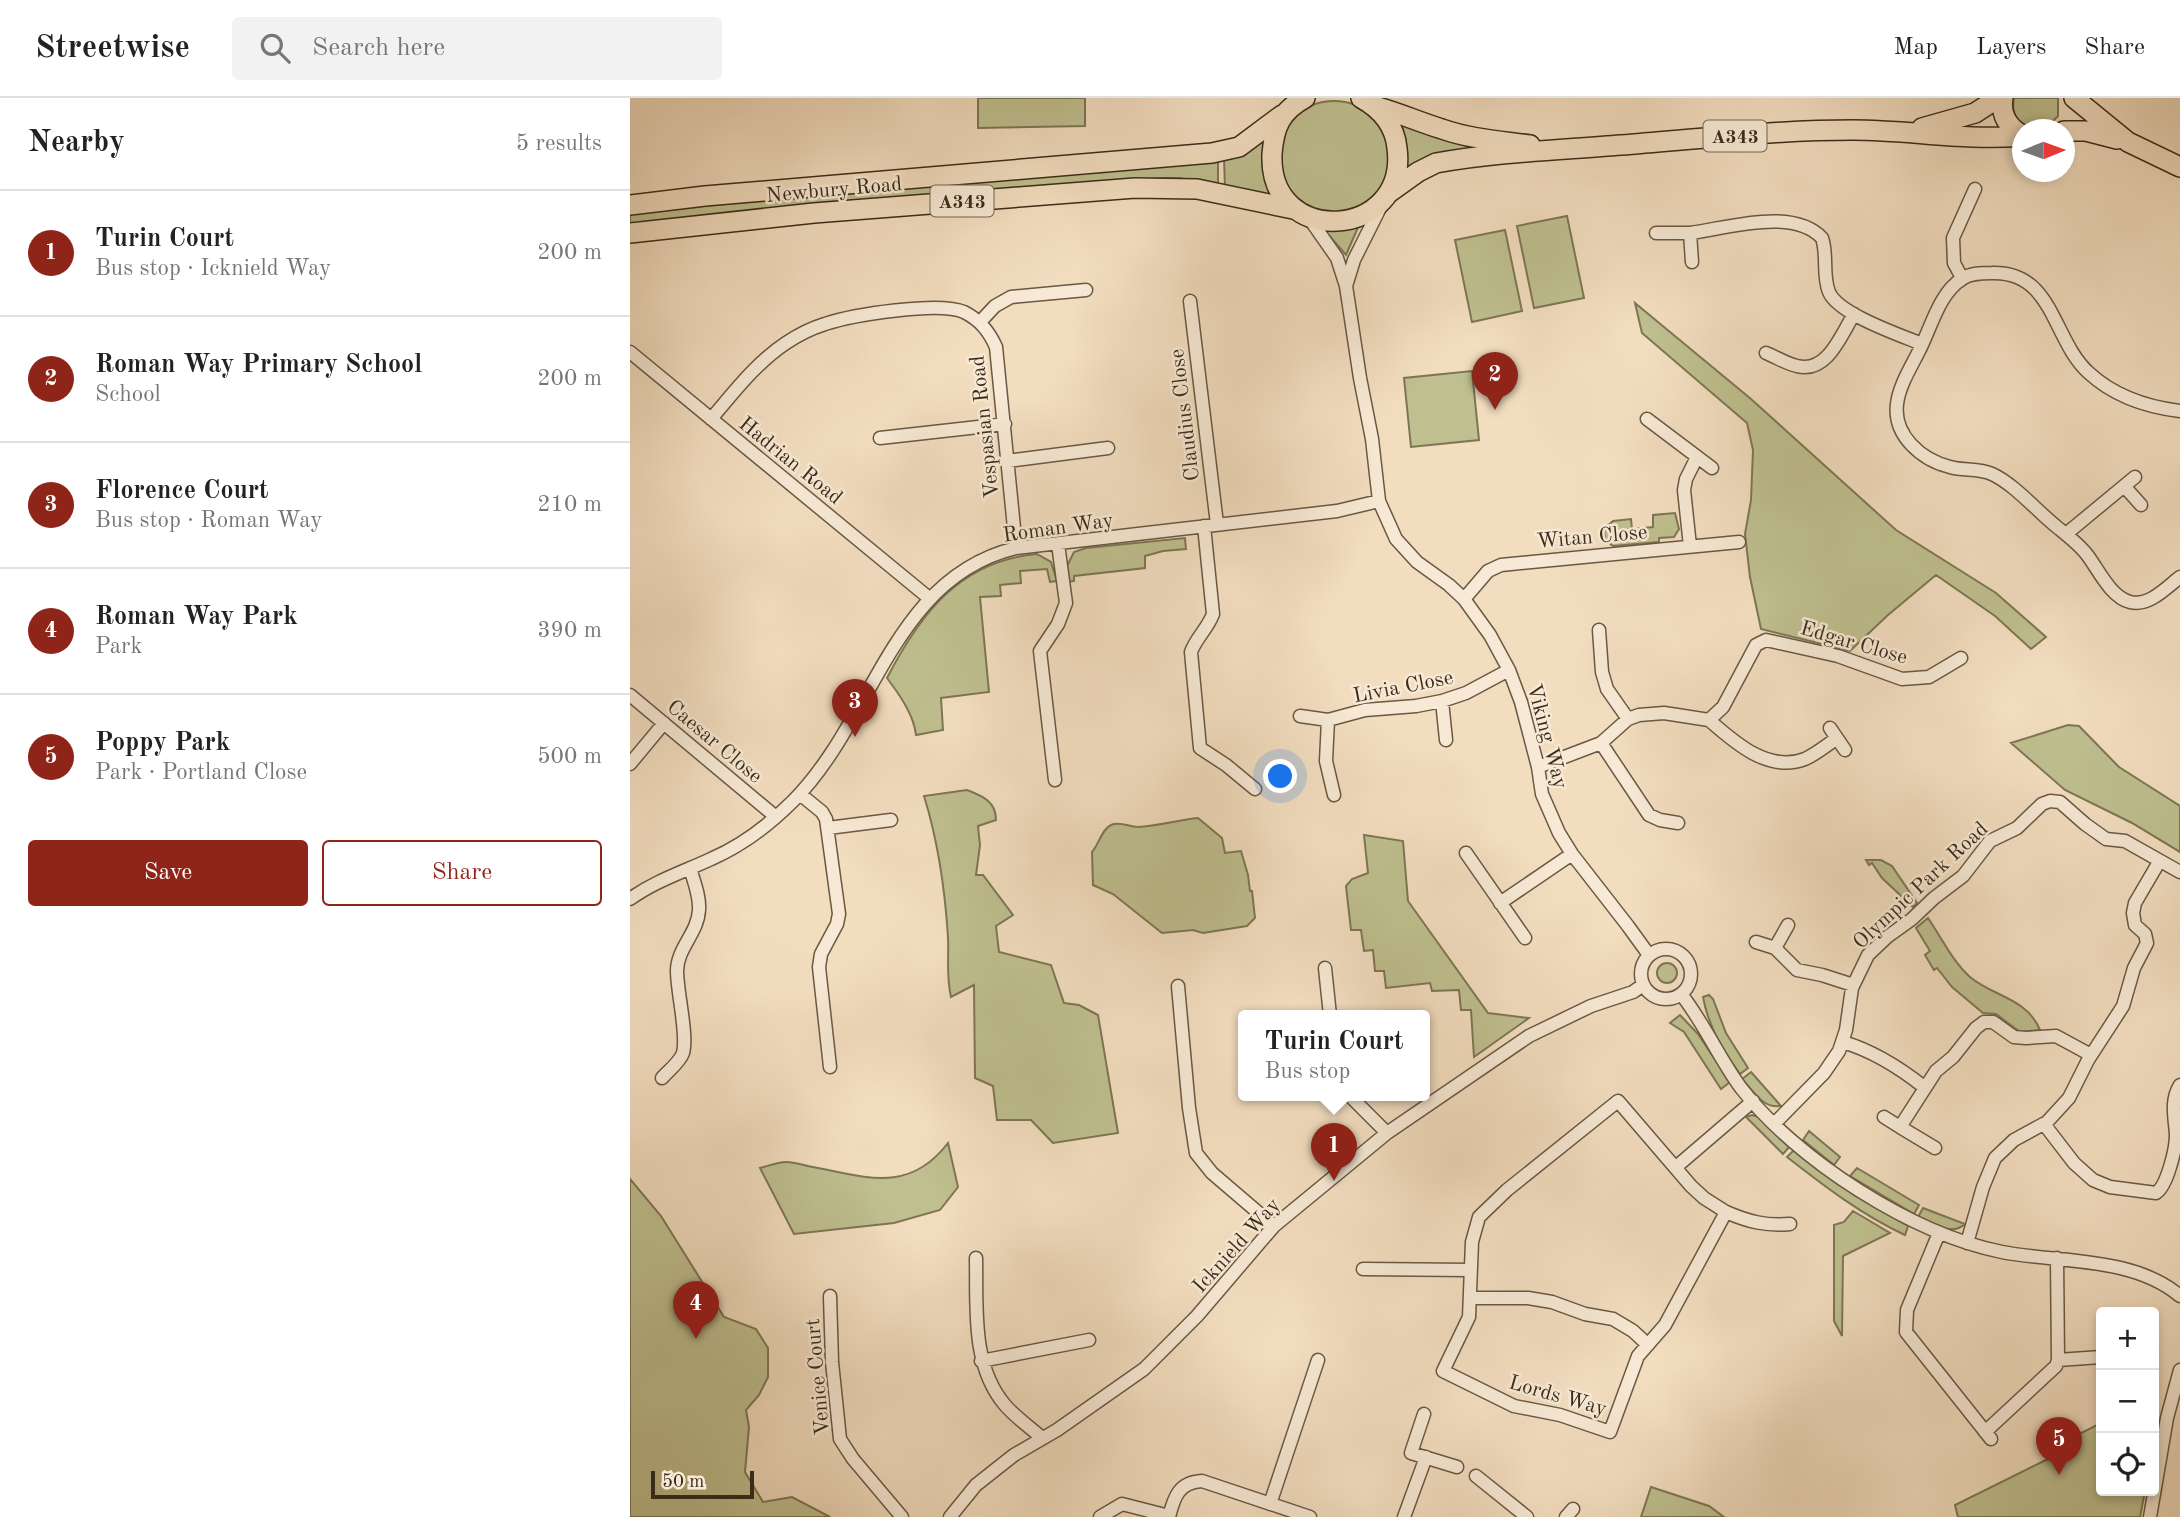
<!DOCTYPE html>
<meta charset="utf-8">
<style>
:root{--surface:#fff;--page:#f2f2f2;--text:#222;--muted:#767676;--line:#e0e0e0;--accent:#8f2418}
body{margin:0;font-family:"Old Standard TT",serif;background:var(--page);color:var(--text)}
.controls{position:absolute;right:21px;bottom:21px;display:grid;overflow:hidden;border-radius:7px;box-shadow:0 4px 10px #0003}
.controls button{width:63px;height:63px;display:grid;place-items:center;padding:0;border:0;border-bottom:2px solid var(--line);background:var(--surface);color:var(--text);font:35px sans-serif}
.compass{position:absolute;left:1382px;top:21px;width:63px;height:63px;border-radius:50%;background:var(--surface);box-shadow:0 4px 10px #0003;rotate:89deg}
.scale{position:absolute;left:21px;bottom:18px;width:103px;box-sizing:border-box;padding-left:7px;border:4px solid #3b2c1a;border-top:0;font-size:19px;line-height:24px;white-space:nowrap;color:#3b2c1a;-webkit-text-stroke:5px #f7e9d5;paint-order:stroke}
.you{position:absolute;left:651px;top:679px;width:24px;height:24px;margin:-18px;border:5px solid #fff;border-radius:50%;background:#1a73e8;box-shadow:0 0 0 10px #1a73e833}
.badge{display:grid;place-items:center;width:46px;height:46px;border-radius:50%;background:var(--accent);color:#fff;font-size:23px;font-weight:700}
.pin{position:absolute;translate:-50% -58px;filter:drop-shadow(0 2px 4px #0008)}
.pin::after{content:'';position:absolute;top:37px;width:24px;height:21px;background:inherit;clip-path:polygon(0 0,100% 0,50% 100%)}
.popup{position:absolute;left:608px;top:912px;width:192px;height:91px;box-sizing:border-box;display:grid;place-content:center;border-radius:7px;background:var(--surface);filter:drop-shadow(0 2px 5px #0005);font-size:23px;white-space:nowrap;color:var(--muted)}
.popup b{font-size:26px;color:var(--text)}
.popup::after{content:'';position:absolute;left:50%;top:100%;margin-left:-14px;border:14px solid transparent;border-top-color:var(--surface)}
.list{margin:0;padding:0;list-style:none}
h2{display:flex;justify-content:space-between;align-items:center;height:91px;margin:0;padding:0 28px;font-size:30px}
h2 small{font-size:23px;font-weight:400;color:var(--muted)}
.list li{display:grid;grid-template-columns:46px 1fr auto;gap:21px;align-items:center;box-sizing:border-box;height:126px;padding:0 28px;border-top:2px solid var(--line)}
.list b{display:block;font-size:26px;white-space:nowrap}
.list p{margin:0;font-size:23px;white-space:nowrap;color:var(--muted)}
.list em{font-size:23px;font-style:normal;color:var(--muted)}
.actions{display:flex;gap:14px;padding:21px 28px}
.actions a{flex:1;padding:16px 0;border:2px solid var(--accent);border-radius:7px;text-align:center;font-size:24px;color:var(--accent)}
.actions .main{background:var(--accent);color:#fff}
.icon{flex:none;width:38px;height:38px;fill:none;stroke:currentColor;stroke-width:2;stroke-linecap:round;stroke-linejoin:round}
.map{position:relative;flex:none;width:1550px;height:1419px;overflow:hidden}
header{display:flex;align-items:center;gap:42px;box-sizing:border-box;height:98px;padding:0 35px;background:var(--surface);border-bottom:2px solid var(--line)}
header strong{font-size:33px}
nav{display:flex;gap:38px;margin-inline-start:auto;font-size:24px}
.search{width:490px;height:63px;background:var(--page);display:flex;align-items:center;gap:18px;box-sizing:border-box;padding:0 24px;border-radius:7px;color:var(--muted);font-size:26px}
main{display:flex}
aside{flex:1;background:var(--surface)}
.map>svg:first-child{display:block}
.green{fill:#bfbf8f;stroke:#7d7654;stroke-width:2}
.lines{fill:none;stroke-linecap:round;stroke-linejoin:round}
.minor-casing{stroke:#695843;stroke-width:15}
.primary-casing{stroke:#3b2c1a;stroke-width:22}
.minor{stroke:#f7e9d5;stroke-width:12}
.primary{stroke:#f2ddbf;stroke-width:19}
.labels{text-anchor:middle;stroke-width:5;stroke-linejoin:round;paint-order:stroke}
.shield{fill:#f7e9d5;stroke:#736552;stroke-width:2}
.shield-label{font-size:19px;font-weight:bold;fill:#3b2c1a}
.street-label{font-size:21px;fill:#3b2c1a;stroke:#f7e9d5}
</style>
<header>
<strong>Streetwise</strong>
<div class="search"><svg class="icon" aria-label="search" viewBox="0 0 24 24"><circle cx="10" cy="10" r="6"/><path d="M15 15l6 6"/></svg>Search here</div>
<nav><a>Map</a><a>Layers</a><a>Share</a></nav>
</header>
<main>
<aside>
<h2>Nearby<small>5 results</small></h2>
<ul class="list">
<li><span class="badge">1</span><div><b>Turin Court</b><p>Bus stop · Icknield Way</p></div><em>200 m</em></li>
<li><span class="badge">2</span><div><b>Roman Way Primary School</b><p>School</p></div><em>200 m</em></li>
<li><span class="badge">3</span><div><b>Florence Court</b><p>Bus stop · Roman Way</p></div><em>210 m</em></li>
<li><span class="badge">4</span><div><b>Roman Way Park</b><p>Park</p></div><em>390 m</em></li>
<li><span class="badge">5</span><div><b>Poppy Park</b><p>Park · Portland Close</p></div><em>500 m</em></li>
</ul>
<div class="actions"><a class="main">Save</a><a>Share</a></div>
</aside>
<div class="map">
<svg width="1550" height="1419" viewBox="0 0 1550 1419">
<rect width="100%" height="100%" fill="#f2ddbf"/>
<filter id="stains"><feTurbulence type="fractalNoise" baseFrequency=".00286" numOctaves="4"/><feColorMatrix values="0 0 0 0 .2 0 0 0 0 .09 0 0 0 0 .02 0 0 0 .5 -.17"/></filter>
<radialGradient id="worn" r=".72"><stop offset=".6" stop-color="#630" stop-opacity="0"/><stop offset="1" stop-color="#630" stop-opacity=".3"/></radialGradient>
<path class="green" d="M 348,0 L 455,0 L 455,28 L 348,30 Z
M 1384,0 L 1428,0 L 1428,18 L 1416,30 L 1399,31 C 1386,24 1381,14 1384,0 Z
M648 59a56 56 0 1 1 112 0a56 56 0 1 1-112 0Z
M 766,21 L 843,49 L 844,50 L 775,74 Z
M 634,41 L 632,67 L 643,100 L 595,91 L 594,59 Z
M 588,61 L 588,89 L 550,80 L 531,80 L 0,127 L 0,114 L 363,83 Z
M 937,118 L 954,200 L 904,210 L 887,128 Z
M 729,127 L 716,157 L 696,134 L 698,132 L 710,132 Z
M 875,132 L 892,213 L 842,224 L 825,142 Z
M 1005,205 L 1121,301 L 1266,432 L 1366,495 L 1416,539 L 1401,551 L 1365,518 L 1306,477 L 1258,517 L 1220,553 L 1131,531 L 1120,479 L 1115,436 L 1121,402 L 1123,352 L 1117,325 L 1012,235 Z
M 842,273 L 849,342 L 781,349 L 774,280 Z
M 1045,415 L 1049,431 L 1044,439 L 1029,440 L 1029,444 L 983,448 L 975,442 L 974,431 L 983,423 L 1001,421 L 1002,431 L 1023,429 L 1023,417 Z
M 555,440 L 556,451 L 533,453 L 515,458 L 515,470 L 444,478 L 444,483 L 437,484 L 436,470 L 444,454 L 456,450 Z
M 407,456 L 421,464 L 427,483 L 420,484 L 417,471 L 390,473 L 391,485 L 370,487 L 371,498 L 350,499 L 359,594 L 311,600 L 313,632 L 286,637 C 284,617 269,596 257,580 C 290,516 330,463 407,456 Z
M 1438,627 L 1449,628 L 1489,669 L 1550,708 L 1550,754 L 1502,725 L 1435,692 L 1381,645 Z
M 337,692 C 352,698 366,703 366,722 L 348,728 L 350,747 L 346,777 L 353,777 L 383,817 L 366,828 L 369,854 L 421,867 L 434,905 L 449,907 L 468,917 L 488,1035 L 423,1045 L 401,1022 L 367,1022 L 363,988 L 345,980 L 344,887 L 321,899 C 316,878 319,860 318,839 C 315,792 308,743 294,698 Z
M 568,720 L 592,740 L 595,755 L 611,753 L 618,777 L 620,793 L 622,793 L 625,820 L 617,828 L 573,835 L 563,832 L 532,835 L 483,796 L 463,787 L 462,754 C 469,746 472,731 481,727 C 490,723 499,729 508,729 C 528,728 548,722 568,720 Z
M 734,737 L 773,743 L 778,803 L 858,915 L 899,920 L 844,959 L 841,912 L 831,912 L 829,892 L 802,893 L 800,885 L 756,890 L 754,873 L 745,873 L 743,852 L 734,853 L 731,832 L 721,832 L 716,788 L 722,781 L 738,775 Z
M 1236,762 L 1251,762 L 1262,768 L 1287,805 L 1283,809 L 1252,780 L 1242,765 L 1239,767 Z
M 1298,820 C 1311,839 1323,864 1340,879 C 1362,898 1397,900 1410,932 L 1390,934 L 1366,916 L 1353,915 L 1322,889 L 1307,870 L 1304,872 L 1295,857 L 1300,853 L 1286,830 Z
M1027 875a10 10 0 1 1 20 0a10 10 0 1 1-20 0Z
M 1079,897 L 1083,901 L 1096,935 L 1118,970 L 1110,976 C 1093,954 1078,927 1073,899 Z
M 1050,917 L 1068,936 L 1100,984 L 1091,991 L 1054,934 L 1040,925 Z
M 1121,974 L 1151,1008 C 1133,1011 1124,994 1112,981 Z
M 1122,1017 L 1129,1019 L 1160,1048 L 1153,1056 L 1116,1019 Z
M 1179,1033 L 1210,1059 L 1204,1067 L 1173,1042 Z
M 318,1045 L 328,1089 L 310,1112 L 264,1125 L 164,1136 L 130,1070 C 138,1068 148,1064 156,1064 C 165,1064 175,1068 183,1069 C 236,1079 279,1096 318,1045 Z
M 1165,1051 L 1224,1097 L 1278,1128 L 1275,1137 C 1232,1117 1194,1088 1157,1059 Z
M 1227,1070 L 1289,1107 L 1284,1116 L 1220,1078 Z
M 0,1081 L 31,1118 L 94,1219 L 126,1231 L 138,1250 L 138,1279 L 129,1297 L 116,1312 L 119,1329 L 115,1374 L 133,1404 L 162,1399 L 200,1419 L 0,1419 Z
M 1293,1110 L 1335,1126 C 1321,1139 1303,1125 1288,1119 Z
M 1223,1113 L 1260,1135 L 1213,1158 L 1212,1238 L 1204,1223 L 1204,1127 L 1214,1124 Z
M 1471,1325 L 1471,1393 L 1515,1393 L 1510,1419 L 1328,1419 L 1325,1407 L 1418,1361 L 1443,1339 Z
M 1021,1389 L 1079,1408 L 1094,1419 L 1011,1419 Z"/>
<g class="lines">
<defs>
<path id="minor" d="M 679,120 L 707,160 L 716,188 L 730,280 L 742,341 L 749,403 L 766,441 L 787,464 L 819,487 L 834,501 L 860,537 L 879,572 L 891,604 L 908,669 L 912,696 L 929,735 L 942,756 L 998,828 L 1019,857
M 1026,135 L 1060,135
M 1062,164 L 1060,135 C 1098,130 1163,109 1192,140 C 1198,157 1192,177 1199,194 C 1208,216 1270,237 1292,246
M 1332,180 L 1324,165 L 1323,140 L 1345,91
M 716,188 L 724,162 L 752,106
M 560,203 L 587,426
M 350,224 L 365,208 L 381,199 L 456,192
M 0,254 L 299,500
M 1136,255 C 1146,259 1157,266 1167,268 C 1197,276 1211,237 1224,216
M 1550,313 C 1517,309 1484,298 1459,275 C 1422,242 1424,173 1362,175 C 1352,175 1340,175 1332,181 C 1309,195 1301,230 1289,253 C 1281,269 1269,288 1267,306 C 1263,338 1292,362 1320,369 C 1334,373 1348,370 1362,376 C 1384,386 1407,413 1427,429 C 1438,438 1450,447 1458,458 C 1469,473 1481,499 1500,504 C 1519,509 1537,489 1550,479
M 81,321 C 104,294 126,265 156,245 C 168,237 182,230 195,226 C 222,217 309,203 334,214 C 350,222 359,233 366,249 L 386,450
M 1017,321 L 1082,370
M 250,340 L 375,326
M 377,363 L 478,350
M 1494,388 L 1511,407
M 574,428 L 583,516 C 578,530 566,540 561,554 L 570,650 L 596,667 L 625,691
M 1436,436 L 1505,379
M 1060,448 L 1054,392 L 1056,381 L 1067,359
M 834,501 L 858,473 L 871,467 L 1109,444
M 969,532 L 972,574 L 977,591 L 998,621
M 0,597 L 146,719
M 812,603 L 816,642
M 670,618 L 698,622 L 735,612 L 786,608 L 812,603 L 836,595 L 879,572
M 698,622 L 696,663 L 704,697
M 1079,622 C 1105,645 1139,675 1175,661 C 1186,656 1197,647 1207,640
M 1200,630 L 1215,652
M 971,645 L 1019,717 L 1030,722 L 1048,725
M 0,666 L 34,625
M 908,669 L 971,645 L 998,621 L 1009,617 L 1034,615 L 1079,622 L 1093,609 L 1126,547 L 1136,542 L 1208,558 L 1272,581 L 1299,579 L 1331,560
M 425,682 L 410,553 L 428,526 L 436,505 L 428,446
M 170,696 L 192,714 L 196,721 L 209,816 L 207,826 L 191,856 L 189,869 L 200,969
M 198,730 L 261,722
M 836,755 L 895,840
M 0,801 C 25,783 53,774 81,761 C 111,748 140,726 163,703 C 245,621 262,480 386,450 L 707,413 L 749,403
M 870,805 L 942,756
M 1126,844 L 1145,850 L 1167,872 L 1192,877 L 1223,887
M 1145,850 L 1158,827
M1011 876a25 25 0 1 1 50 0a25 25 0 1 1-50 0Z
M 695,870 L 700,917
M 548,888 L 559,1010 L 566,1055 L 582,1075 L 644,1128
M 1051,896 C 1074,925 1089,960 1111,990 C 1167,1062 1282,1136 1372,1154 C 1428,1165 1503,1158 1550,1198
M 1213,944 C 1243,953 1270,970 1294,989
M 32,980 C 39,972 50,964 53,955 C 58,937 47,894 47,873 C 47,850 68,835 69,812 C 70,798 64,784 60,770
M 719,997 L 757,1035
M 988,1003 L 1061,1088 L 1074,1100 L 1096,1114 L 1035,1227 L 1008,1258 L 980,1334 L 930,1317 L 884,1308 L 813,1273 L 839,1219 L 842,1144 L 849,1119 L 877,1092 Z
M 1254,1019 L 1270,1029
M 1145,1025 L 1194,975 L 1209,953 L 1216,932 L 1222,890 L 1238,857 L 1257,839 L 1282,821 L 1304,800 L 1333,778 L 1360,743 L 1387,730 L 1412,706 L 1420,703 L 1430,704 L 1455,726 L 1476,741 L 1495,743 L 1550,774
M 1414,1026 L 1444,1065 L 1463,1082 L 1480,1089 L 1526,1095 C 1537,1088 1546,1051 1546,1037 C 1545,1020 1540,1003 1550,987
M 1305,1050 L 1270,1029 L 1306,973 L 1323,959 L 1346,930 L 1354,924 L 1363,924 L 1384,939 L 1396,940 L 1426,938 L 1461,957
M 1046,1069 L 1123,1003
M 1096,1114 C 1119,1124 1136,1128 1160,1126
M 1309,1135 L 1277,1212 L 1276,1234 L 1361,1341
M 1337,1145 L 1353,1089 L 1365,1060 L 1384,1042 L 1417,1024 L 1439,1000 L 1458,962 L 1493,908 L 1504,870 L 1517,845 L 1515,836 L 1505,827 L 1503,815 L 1505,805 L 1529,764
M 346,1160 C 347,1209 341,1267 375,1307 C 385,1319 400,1329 412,1340
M 733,1171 L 840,1172
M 200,1198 L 202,1264 L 210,1341 L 223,1361 L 272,1419
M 841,1200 L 898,1200 L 922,1204 L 955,1216 L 983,1221 L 1003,1233 L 1018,1247
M 1428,1262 L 1471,1259
M 351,1263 L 459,1242
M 794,1316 L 781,1355 L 827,1369
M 1355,1334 L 1426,1268 L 1428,1262 L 1427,1160
M 846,1378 L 897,1419
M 640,1406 L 688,1262
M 320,1419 L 346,1387 L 384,1357 L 427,1332 L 514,1271 L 567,1218 L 644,1128 L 757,1035 L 899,938 L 961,908 L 1003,894 L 1013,887
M 470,1419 L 492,1406 L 539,1418
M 539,1419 C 544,1399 549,1384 572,1383 L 680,1419
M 774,1419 L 796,1359
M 936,1419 L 943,1411
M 1520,1419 L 1537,1320 L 1550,1272"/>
<path id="primary" d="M 675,0 C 651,13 644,29 642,56 C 638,151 779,142 767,50 C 765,28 751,11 731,0
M 1373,0 C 1370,17 1378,29 1392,37
M 1444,0 L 1498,44 L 1550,69
M 744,8 C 767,14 789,24 812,31 C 840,41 871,43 900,47
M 1292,30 L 1345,15 L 1368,0
M 1434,33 L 1456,33 L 1487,41
M 760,94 L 788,74 L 806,65 C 866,54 930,52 991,47 C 1068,41 1146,32 1223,32 C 1280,32 1336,43 1392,38
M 0,107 L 75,98 L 582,55 L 609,49 L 652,17
M 0,135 L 184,115 L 505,90 L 567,91 L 663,111"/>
</defs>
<use href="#minor" class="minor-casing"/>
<use href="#primary" class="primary-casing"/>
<use href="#minor" class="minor"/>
<use href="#primary" class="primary"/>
</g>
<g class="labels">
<g class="shield">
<rect x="1073.5" y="22.5" width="63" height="31" rx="5"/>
<rect x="300.5" y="87.5" width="63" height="31" rx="5"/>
</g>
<g class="shield-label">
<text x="1105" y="45">A343</text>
<text x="332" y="110">A343</text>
</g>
<g class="street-label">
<text transform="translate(204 91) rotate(-5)" y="7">Newbury Road</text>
<text transform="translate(554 317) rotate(-97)" y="7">Claudius Close</text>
<text transform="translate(354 329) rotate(-96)" y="7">Vespasian Road</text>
<text transform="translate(161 362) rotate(39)" y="7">Hadrian Road</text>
<text transform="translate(428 429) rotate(-8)" y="7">Roman Way</text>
<text transform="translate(962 438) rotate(-5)" y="7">Witan Close</text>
<text transform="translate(1224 544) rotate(16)" y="7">Edgar Close</text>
<text transform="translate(773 588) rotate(-11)" y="7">Livia Close</text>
<text transform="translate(918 638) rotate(75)" y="7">Viking Way</text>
<text transform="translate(85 643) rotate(40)" y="7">Caesar Close</text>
<text transform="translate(1290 787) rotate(-43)" y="7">Olympic Park Road</text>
<text transform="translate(606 1147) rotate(-48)" y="7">Icknield Way</text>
<text transform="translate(187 1279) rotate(-95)" y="7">Venice Court</text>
<text transform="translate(928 1297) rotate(16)" y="7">Lords Way</text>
</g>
</g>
<rect width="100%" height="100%" filter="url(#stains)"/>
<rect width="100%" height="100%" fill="url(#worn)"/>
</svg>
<div class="controls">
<button>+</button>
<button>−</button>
<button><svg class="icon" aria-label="locate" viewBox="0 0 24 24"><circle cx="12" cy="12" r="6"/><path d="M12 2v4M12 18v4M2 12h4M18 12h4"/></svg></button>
</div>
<svg class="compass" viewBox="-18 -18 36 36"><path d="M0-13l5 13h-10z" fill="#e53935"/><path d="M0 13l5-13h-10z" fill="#767676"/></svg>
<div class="scale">50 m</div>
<div class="you"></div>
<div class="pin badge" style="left:704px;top:1083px">1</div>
<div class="popup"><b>Turin Court</b>Bus stop</div>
<div class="pin badge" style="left:865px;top:312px">2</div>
<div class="pin badge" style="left:225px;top:639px">3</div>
<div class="pin badge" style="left:66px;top:1241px">4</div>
<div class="pin badge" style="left:1429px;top:1377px">5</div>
</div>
</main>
